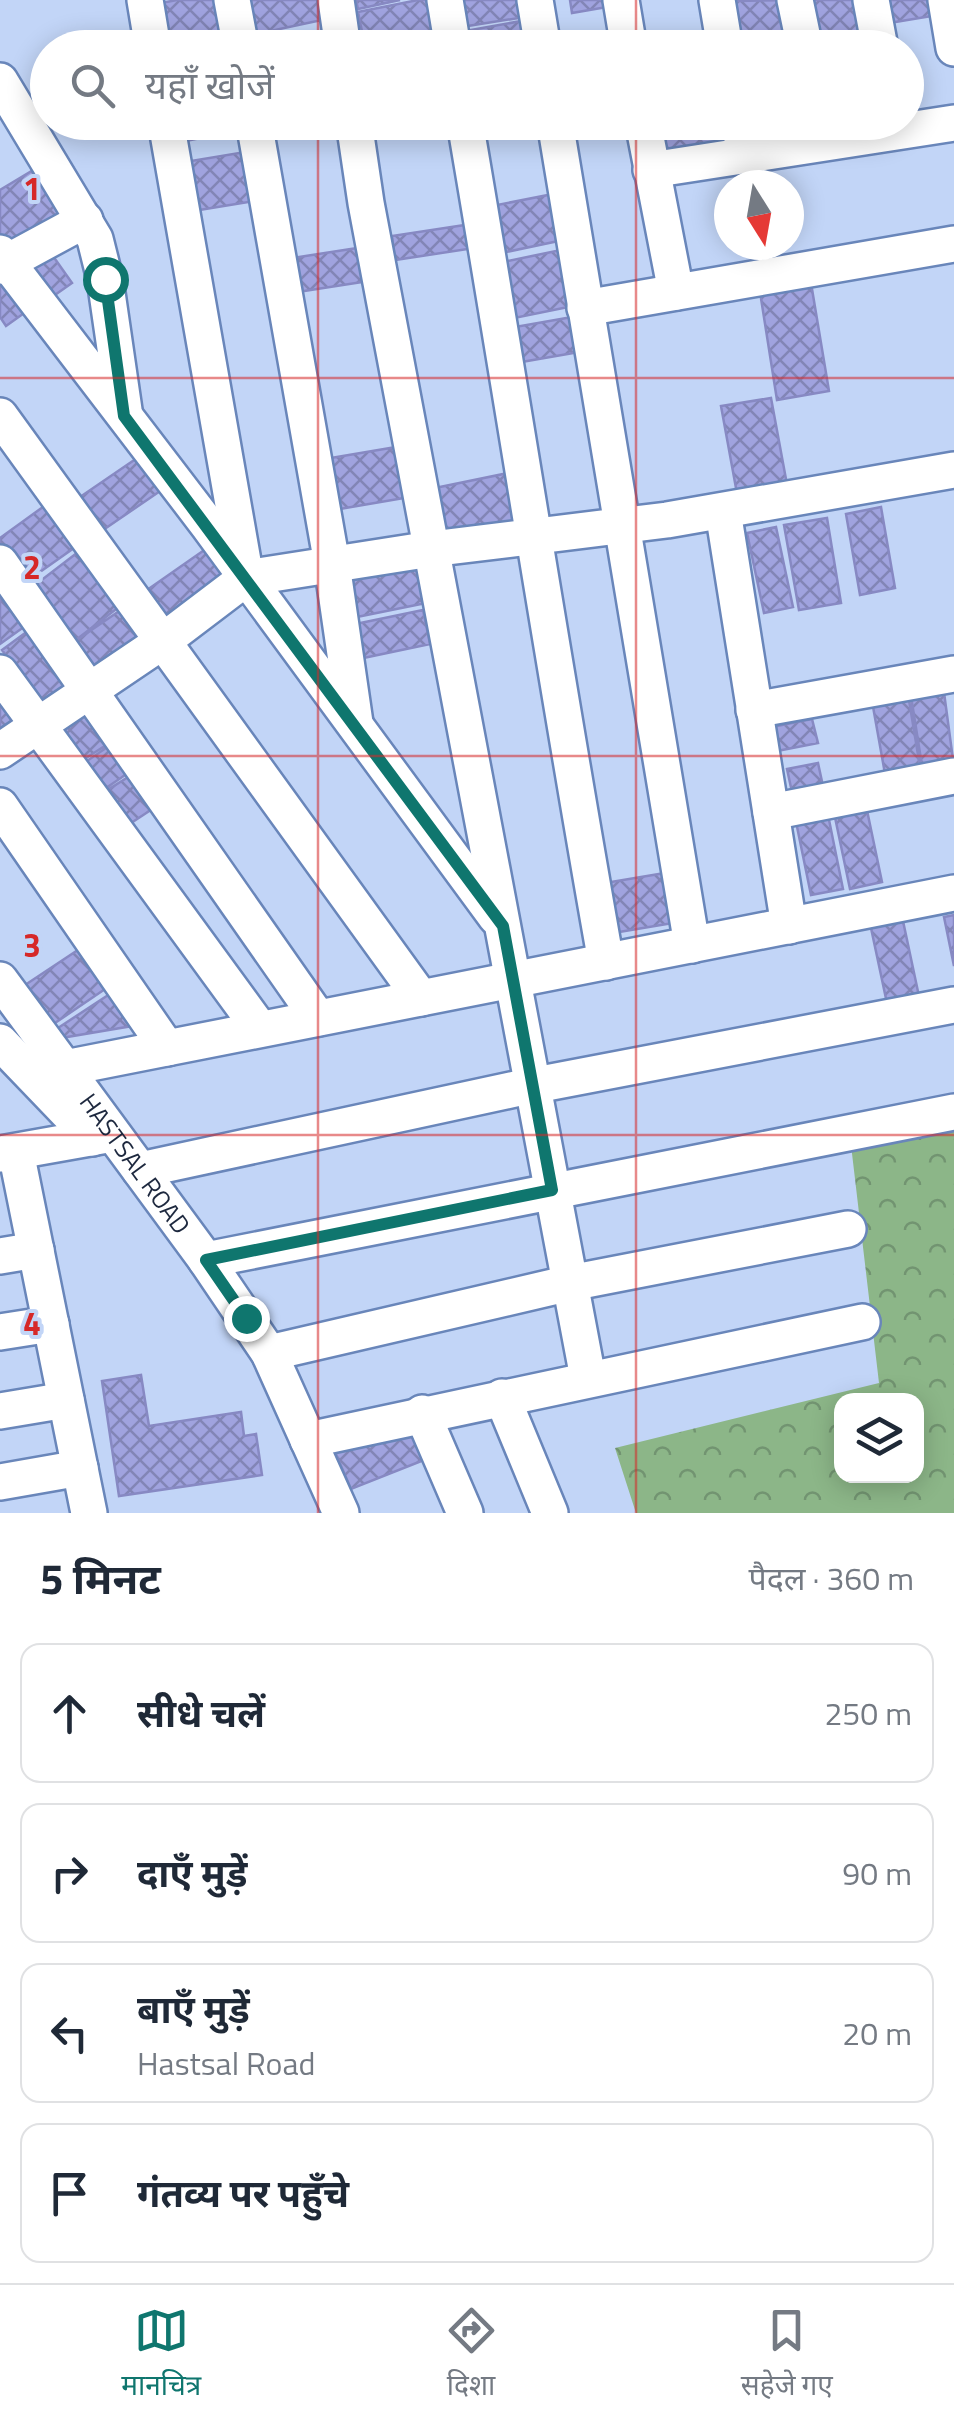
<!DOCTYPE html>
<html lang="hi">
<meta charset="utf-8">
<style>
:root{--surface:#fff;--page:#f6f6f7;--text:#1f2937;--muted:#747a83;--line:#e0e1e3;--accent:#0f766e}
body{margin:0;font-family:"Titillium Web","Noto Sans Devanagari",sans-serif;background:var(--page);color:var(--text)}
.controls{position:absolute;right:30px;bottom:30px;display:grid;overflow:hidden;border-radius:20px;box-shadow:0 5px 25px #0003}
.controls button{width:90px;height:90px;display:grid;place-items:center;padding:0;border:0;border-bottom:2px solid var(--line);background:var(--surface);color:var(--text);font:50px sans-serif}
.compass{position:absolute;left:714px;top:170px;width:90px;height:90px;border-radius:50%;background:var(--surface);box-shadow:0 5px 25px #0003;rotate:169deg}
.stop{position:absolute;width:30px;height:30px;margin:-22px;border:8px solid #0f766e;border-radius:50%;background:#fff}
.stop.end{background:#0f766e;border-color:#fff;box-shadow:0 2px 10px #0008}
.list{margin:0;padding:0;list-style:none}
h2{display:flex;justify-content:space-between;align-items:center;height:130px;margin:0;padding:0 40px;font-size:42px}
h2 small{font-size:32px;font-weight:400;color:var(--muted)}
.list li{display:grid;grid-template-columns:65px 1fr auto;gap:30px;align-items:center;box-sizing:border-box;height:140px;margin:0 20px 20px;padding:0 20px;border:2px solid var(--line);border-radius:20px}
.list b{display:block;font-size:38px;white-space:nowrap}
.list p{margin:0;font-size:32px;white-space:nowrap;color:var(--muted)}
.list em{font-size:32px;font-style:normal;color:var(--muted)}
.icon{flex:none;width:55px;height:55px;fill:none;stroke:currentColor;stroke-width:2;stroke-linecap:round;stroke-linejoin:round}
.map{position:relative;flex:none;width:954px;height:1513px;overflow:hidden}
.search{position:absolute;background:var(--surface);box-shadow:0 5px 25px #0003;left:30px;right:30px;top:30px;height:110px;display:flex;align-items:center;gap:25px;box-sizing:border-box;padding:0 35px;border-radius:55px;color:var(--muted);font-size:38px}
.sheet{height:770px;background:var(--surface)}
nav{display:flex;justify-content:space-around;align-items:center;box-sizing:border-box;height:140px;border-top:2px solid var(--line);background:var(--surface);font-size:28px;color:var(--muted)}
nav a{display:grid;justify-items:center;gap:5px}
nav .on{color:var(--accent)}
.map>svg:first-child{display:block}
.park{fill:url(#park-crowns);fill-rule:evenodd}
.building{fill:url(#building-cross-hatch);stroke:#8789c3;stroke-width:2.5}
.lines{fill:none;stroke-linecap:round;stroke-linejoin:round}
.minor-casing{stroke:#6986ba;stroke-width:40}
.minor{stroke:#fff;stroke-width:35}
.route{stroke:#0f766e;stroke-width:12}
.grid{fill:none;stroke:#d62828;stroke-width:2.5;stroke-opacity:0.55}
.labels{text-anchor:middle;stroke-width:8;stroke-linejoin:round;paint-order:stroke}
.street-label{font-size:25px;fill:#1d283e;stroke:#c2d5f7}
.grid-label{font-size:32px;text-anchor:middle;font-weight:bold;fill:#d62828;stroke:#c2d5f7;stroke-width:8;stroke-linejoin:round;paint-order:stroke}
</style>
<div class="map">
<svg width="954" height="1513" viewBox="0 0 954 1513">
<defs>
<pattern id="park-crowns" width="20" height="18" patternUnits="userSpaceOnUse" patternTransform="scale(2.5)"><rect width="20" height="18" fill="#8cb688"/><path d="M2 6a3 3 0 1 1 6 0M12 15a3 3 0 1 1 6 0" fill="none" stroke="#729471"/></pattern>
<pattern id="building-cross-hatch" width="8" height="8" patternUnits="userSpaceOnUse" patternTransform="scale(2.5)"><rect width="8" height="8" fill="#a0a3df"/><path d="M0 0l8 8M0 8l8-8" fill="none" stroke="#8285b6"/></pattern>
</defs>
<rect width="100%" height="100%" fill="#c2d5f7"/>
<path class="park" d="M 954,1124 L 954,1513 L 636,1513 L 615,1448 L 879,1383 L 851,1145 ZM 842,1400 L 916,1400 L 916,1476 L 842,1476 Z"/>
<path class="building" d="M 177,0 L 228,0 L 235,33 L 169,46 L 161,3 Z
M 235,0 L 327,0 L 331,18 L 242,37 Z
M 356,0 L 400,0 L 358,9 Z
M 418,0 L 431,0 L 438,31 L 365,46 L 358,12 Z
M 450,0 L 522,0 L 525,17 L 455,28 Z
M 570,0 L 605,0 L 607,7 L 572,13 Z
M 791,0 L 799,48 L 742,48 L 734,1 Z
M 800,0 L 866,0 L 874,48 L 808,48 Z
M 879,0 L 942,0 L 944,14 L 883,24 Z
M 527,20 L 532,48 L 456,48 L 454,33 Z
M 437,35 L 440,48 L 375,48 Z
M 177,122 L 253,122 L 254,127 L 181,142 Z
M 469,122 L 538,122 L 540,131 L 472,141 Z
M 651,122 L 729,122 L 734,151 L 659,165 Z
M 755,122 L 813,122 L 816,137 L 759,147 Z
M 257,150 L 266,199 L 193,211 L 185,162 Z
M 45,163 L 74,211 L 5,253 L 0,245 L 0,190 Z
M 558,193 L 568,239 L 492,255 L 482,208 Z
M 478,223 L 481,247 L 395,260 L 392,236 Z
M 364,247 L 369,281 L 291,293 L 286,259 Z
M 48,249 L 72,283 L 42,304 L 18,270 Z
M 566,249 L 578,305 L 504,320 L 493,264 Z
M 13,275 L 34,306 L 6,326 L 0,317 L 0,284 Z
M 811,283 L 829,391 L 777,400 L 760,292 Z
M 578,316 L 585,351 L 510,364 L 504,329 Z
M 771,398 L 788,490 L 738,499 L 721,406 Z
M 402,446 L 410,497 L 328,511 L 319,460 Z
M 146,452 L 169,485 L 103,530 L 80,497 Z
M 513,472 L 524,523 L 446,539 L 435,488 Z
M 54,499 L 84,541 L 20,586 L 0,558 L 0,538 Z
M 881,507 L 895,588 L 860,595 L 846,514 Z
M 827,518 L 841,603 L 799,610 L 784,525 Z
M 776,527 L 793,607 L 764,613 L 747,533 Z
M 213,544 L 236,577 L 170,623 L 147,590 Z
M 86,546 L 128,600 L 68,646 L 26,592 Z
M 418,565 L 426,603 L 347,619 L 339,581 Z
M 0,572 L 35,619 L 0,644 Z
M 131,603 L 153,636 L 90,679 L 68,646 Z
M 423,610 L 430,644 L 354,660 L 346,626 Z
M 36,625 L 81,685 L 46,710 L 2,650 Z
M 943,685 L 954,767 L 923,772 L 910,690 Z
M 0,693 L 30,722 L 0,742 Z
M 908,694 L 922,779 L 887,785 L 872,701 Z
M 93,701 L 117,738 L 83,760 L 58,723 Z
M 812,719 L 818,743 L 777,751 L 772,727 Z
M 119,739 L 137,767 L 106,788 L 87,761 Z
M 818,763 L 826,800 L 795,806 L 787,769 Z
M 141,769 L 163,802 L 128,825 L 106,791 Z
M 864,796 L 882,882 L 850,889 L 832,803 Z
M 826,805 L 843,889 L 811,895 L 794,812 Z
M 671,872 L 679,922 L 607,934 L 599,884 Z
M 954,915 L 954,966 L 944,917 Z
M 903,921 L 920,1001 L 888,1008 L 871,928 Z
M 87,944 L 114,983 L 52,1025 L 25,985 Z
M 119,988 L 144,1024 L 61,1038 L 58,1028 Z
M 141,1375 L 149,1426 L 241,1412 L 244,1436 L 256,1434 L 262,1475 L 119,1496 L 102,1381 Z
M 413,1420 L 429,1458 L 351,1489 L 335,1452 Z"/>
<g class="lines">
<defs>
<g id="minor">
<path d="M 145,0 L 153,48"/>
<path d="M 232,0 L 241,48"/>
<path d="M 336,0 L 343,48"/>
<path d="M 445,0 L 453,48"/>
<path d="M 535,0 L 543,48"/>
<path d="M 621,0 L 629,48"/>
<path d="M 717,0 L 725,48"/>
<path d="M 795,0 L 805,48"/>
<path d="M 871,0 L 880,48"/>
<path d="M 946,0 L 954,48"/>
<path d="M 0,81 L 95,239 L 105,279 L 124,410"/>
<path d="M 166,122 L 244,567"/>
<path d="M 254,122 L 332,564 L 355,723"/>
<path d="M 354,122 L 366,203 L 588,1378"/>
<path d="M 465,122 C 513,402 556,682 606,962"/>
<path d="M 555,122 L 692,945"/>
<path d="M 643,122 L 676,292"/>
<path d="M 739,122 L 745,155"/>
<path d="M 651,170 L 954,123"/>
<path d="M 0,253 L 208,525 L 496,917"/>
<path d="M 0,266 L 85,220"/>
<path d="M 585,308 L 954,244"/>
<path d="M 0,416 L 421,998"/>
<path d="M 723,511 L 789,926"/>
<path d="M 0,563 L 318,1018"/>
<path d="M 0,673 L 260,1029"/>
<path d="M 754,710 L 954,674"/>
<path d="M 0,751 L 163,641 L 246,578 L 431,549 L 667,520 L 954,470"/>
<path d="M 0,806 L 167,1048"/>
<path d="M 771,812 L 954,776"/>
<path id="s1" d="M 0,980 L 206,1260 L 269,1353 L 341,1513"/>
<path d="M 0,1042 L 92,1138"/>
<path d="M 65,1068 L 954,893"/>
<path d="M 16,1152 L 89,1513"/>
<path d="M 0,1154 L 107,1135"/>
<path d="M 140,1170 L 520,1088 L 954,1005"/>
<path d="M 0,1256 L 36,1250"/>
<path d="M 206,1260 L 954,1112"/>
<path d="M 0,1332 L 51,1324"/>
<path d="M 269,1353 L 570,1283 L 848,1229"/>
<path d="M 502,1397 L 550,1513"/>
<path d="M 0,1411 L 66,1400"/>
<path d="M 422,1413 L 465,1513"/>
<path d="M 308,1440 L 862,1322"/>
<path d="M 0,1482 L 80,1468"/>
</g>
</defs>
<use href="#minor" class="minor-casing"/>
<use href="#minor" class="minor"/>
</g>
<g class="lines">
<path class="route" d="M 105,279 L 124,416 L 503,926 L 552,1190 L 206,1260 L 246,1318"/>
</g>
<path class="grid" d="M 318,0 L 318,48M 636,0 L 636,48M 318,122 L 318,1513M 636,122 L 636,1513M 0,378 L 954,378M 0,756 L 954,756M 0,1135 L 954,1135"/>
<g class="labels">
<g class="street-label">
<text dy="9" stroke="none"><textPath href="#s1" startOffset="228">HASTSAL ROAD</textPath></text>
</g>
</g>
<g class="grid-label">
<text x="32" y="200">1</text>
<text x="32" y="579">2</text>
<text x="32" y="957">3</text>
<text x="32" y="1335">4</text>
</g>
</svg>
<div class="controls">
<button><svg class="icon" aria-label="layers" viewBox="0 0 24 24"><path d="M12 4l9 5-9 5-9-5zM3 14l9 5 9-5"/></svg></button>
</div>
<svg class="compass" viewBox="-18 -18 36 36"><path d="M0-13l5 13h-10z" fill="#e53935"/><path d="M0 13l5-13h-10z" fill="#747a83"/></svg>
<div class="stop" style="left:105px;top:279px"></div>
<div class="stop end" style="left:246px;top:1318px"></div>
<div class="search"><svg class="icon" aria-label="search" viewBox="0 0 24 24"><circle cx="10" cy="10" r="6"/><path d="M15 15l6 6"/></svg>यहाँ खोजें</div>
</div>
<section class="sheet">
<h2>5 मिनट<small>पैदल · 360 m</small></h2>
<ul class="list">
<li><svg class="icon" aria-label="ahead" viewBox="0 0 24 24"><path d="M12 20V5M6 11l6-6 6 6"/></svg><div><b>सीधे चलें</b></div><em>250 m</em></li>
<li><svg class="icon" aria-label="right" viewBox="0 0 24 24"><path d="M7 20v-9h11M14 6l5 5-5 5"/></svg><div><b>दाएँ मुड़ें</b></div><em>90 m</em></li>
<li><svg class="icon" aria-label="left" viewBox="0 0 24 24"><path d="M17 20v-9H6M10 6l-5 5 5 5"/></svg><div><b>बाएँ मुड़ें</b><p>Hastsal Road</p></div><em>20 m</em></li>
<li><svg class="icon" aria-label="arrive" viewBox="0 0 24 24"><path d="M6 21V4h12l-3 4 3 4H6"/></svg><div><b>गंतव्य पर पहुँचे</b></div></li>
</ul>
</section>
<nav>
<a class="on"><svg class="icon" aria-label="map" viewBox="0 0 24 24"><path d="M3 6l6-2 6 2 6-2v14l-6 2-6-2-6 2zM9 4v14M15 6v14"/></svg>मानचित्र</a>
<a><svg class="icon" aria-label="directions" viewBox="0 0 24 24"><path d="M12 3l9 9-9 9-9-9zM9 14v-3h6M13 9l2 2-2 2"/></svg>दिशा</a>
<a><svg class="icon" aria-label="saved" viewBox="0 0 24 24"><path d="M7 4h10v16l-5-4-5 4z"/></svg>सहेजे गए</a>
</nav>
